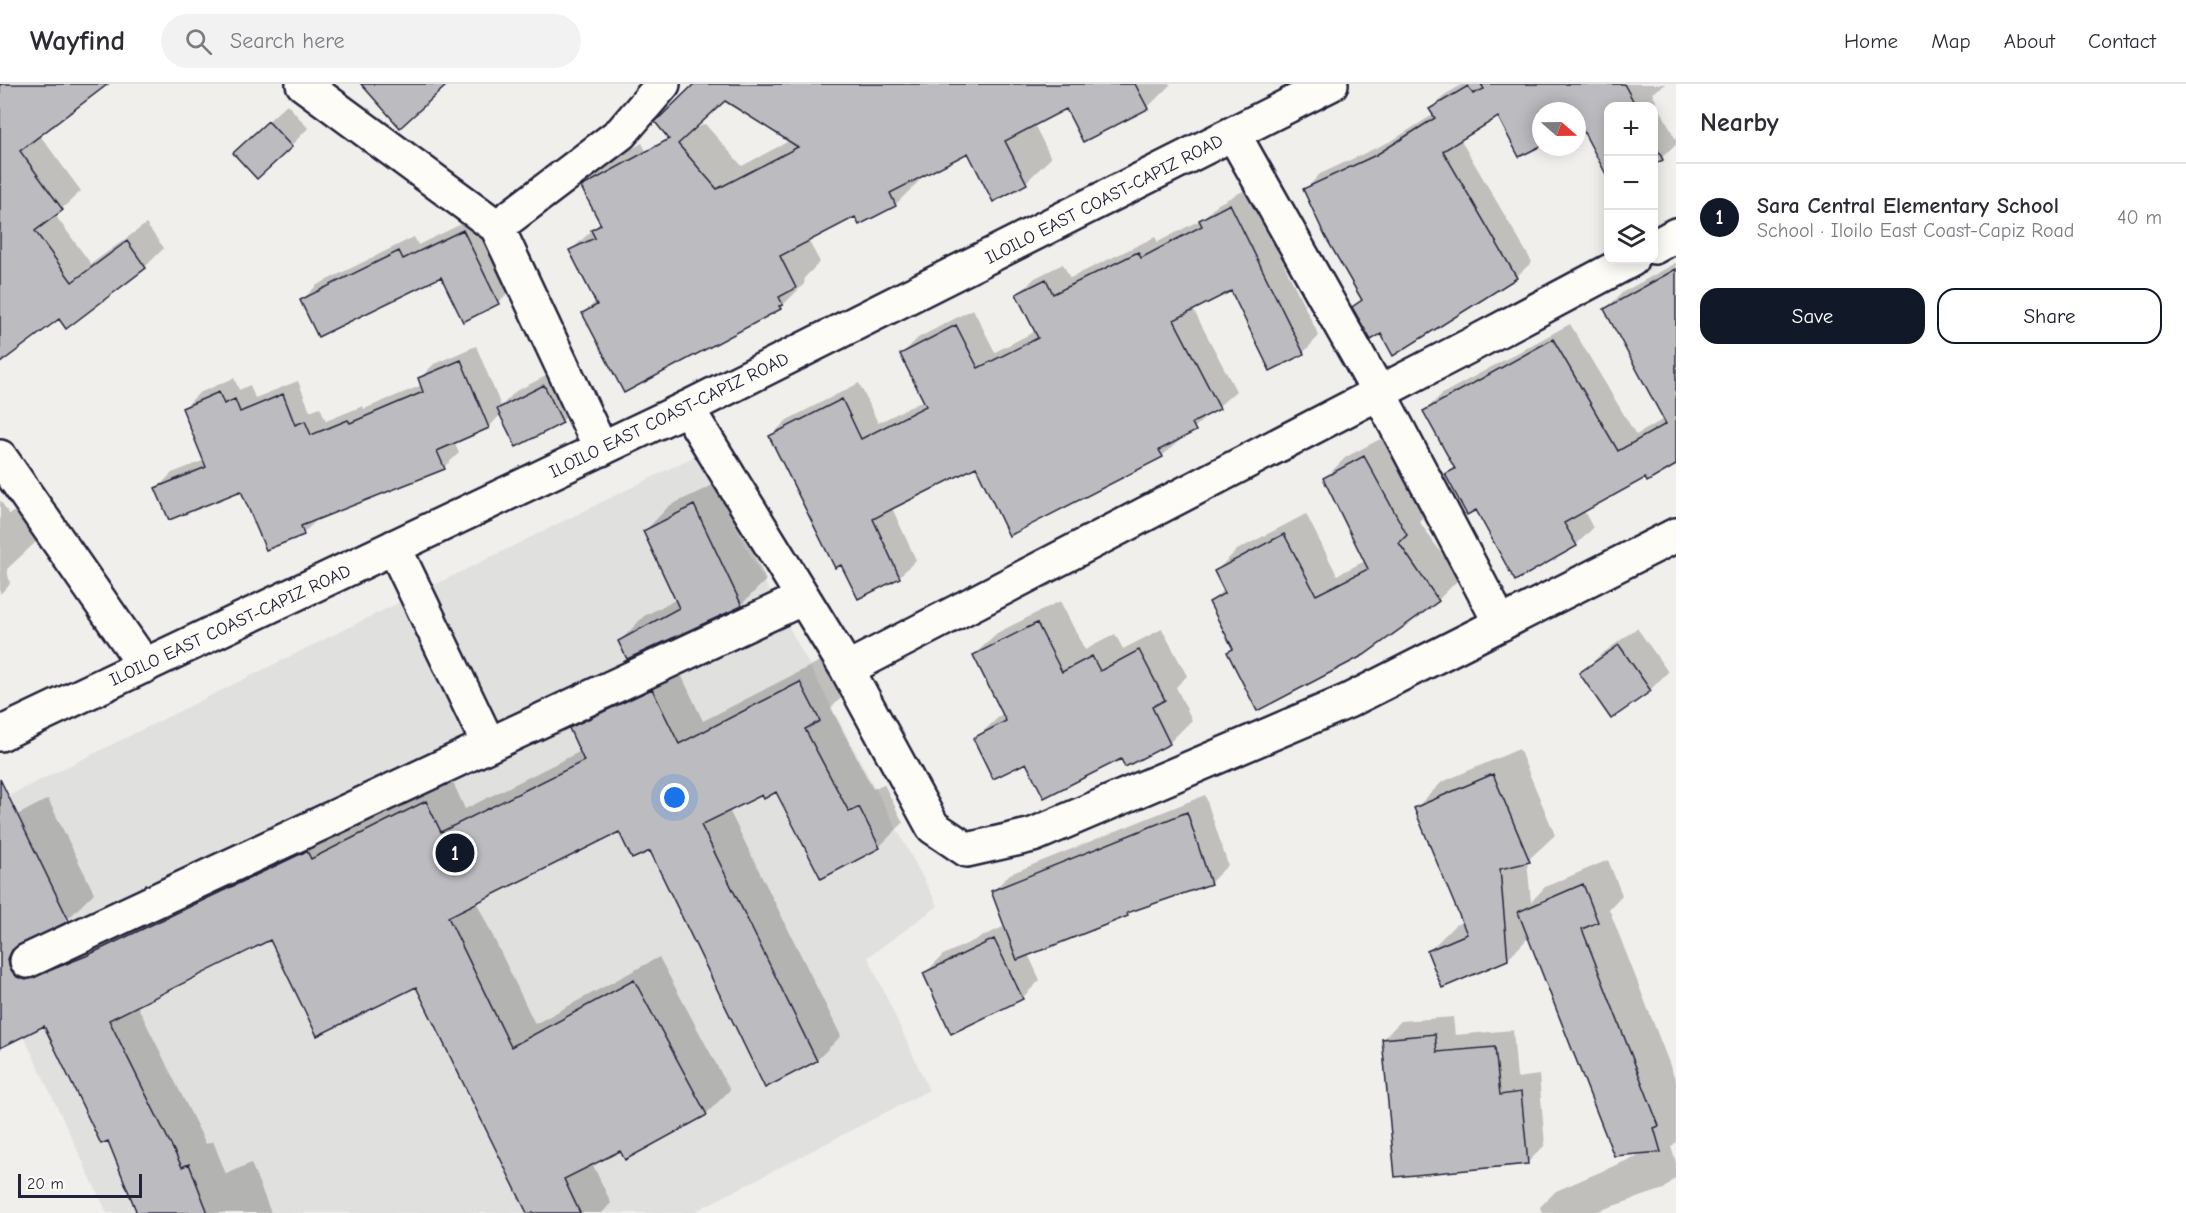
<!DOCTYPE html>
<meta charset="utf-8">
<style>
:root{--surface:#fff;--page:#f2f2f3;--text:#2b2b33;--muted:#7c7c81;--line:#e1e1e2;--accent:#111827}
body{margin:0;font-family:"Comic Neue",sans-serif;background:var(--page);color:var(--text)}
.controls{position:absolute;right:18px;top:18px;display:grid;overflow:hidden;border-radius:12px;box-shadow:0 3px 15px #0003}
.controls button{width:54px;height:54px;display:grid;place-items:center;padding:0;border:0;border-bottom:2px solid var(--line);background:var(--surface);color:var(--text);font:30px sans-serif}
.compass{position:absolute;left:1532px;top:18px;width:54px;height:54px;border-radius:50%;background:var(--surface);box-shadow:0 3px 15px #0003;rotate:110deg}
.scale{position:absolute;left:18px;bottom:15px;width:124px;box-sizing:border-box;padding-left:6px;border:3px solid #22223b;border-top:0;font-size:16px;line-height:21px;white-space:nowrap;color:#22223b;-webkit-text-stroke:4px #fdfcf7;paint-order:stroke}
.you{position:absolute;left:675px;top:714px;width:21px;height:21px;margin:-15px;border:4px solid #fff;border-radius:50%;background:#1a73e8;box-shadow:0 0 0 9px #1a73e833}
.badge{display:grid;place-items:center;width:39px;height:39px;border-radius:50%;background:var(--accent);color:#fff;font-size:20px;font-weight:700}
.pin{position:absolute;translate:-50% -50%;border:3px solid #fff;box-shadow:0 2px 6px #0006}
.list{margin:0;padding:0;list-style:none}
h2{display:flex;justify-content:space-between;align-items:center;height:78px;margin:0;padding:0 24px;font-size:26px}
h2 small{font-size:20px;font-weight:400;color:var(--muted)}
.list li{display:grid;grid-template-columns:39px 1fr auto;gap:18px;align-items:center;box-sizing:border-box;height:108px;padding:0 24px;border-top:2px solid var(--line)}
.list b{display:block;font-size:22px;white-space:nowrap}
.list p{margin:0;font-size:20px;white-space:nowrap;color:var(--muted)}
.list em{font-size:20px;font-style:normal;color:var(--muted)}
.actions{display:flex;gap:12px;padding:18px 24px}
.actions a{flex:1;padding:14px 0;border:2px solid var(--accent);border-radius:18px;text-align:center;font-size:21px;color:var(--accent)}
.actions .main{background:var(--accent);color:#fff}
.icon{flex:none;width:33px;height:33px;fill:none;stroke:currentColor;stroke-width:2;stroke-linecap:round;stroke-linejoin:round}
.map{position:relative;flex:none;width:1676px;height:1129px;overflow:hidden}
header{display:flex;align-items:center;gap:36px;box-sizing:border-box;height:84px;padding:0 30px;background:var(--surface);border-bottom:2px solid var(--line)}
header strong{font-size:28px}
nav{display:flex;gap:33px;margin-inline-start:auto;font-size:21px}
.search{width:420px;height:54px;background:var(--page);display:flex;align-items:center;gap:15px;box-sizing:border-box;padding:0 21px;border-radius:33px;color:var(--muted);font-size:22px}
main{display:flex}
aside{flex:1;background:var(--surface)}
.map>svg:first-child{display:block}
.built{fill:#e0e0df}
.shadow{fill:#0003}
.building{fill:#bcbcc0;stroke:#22223b;stroke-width:1.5;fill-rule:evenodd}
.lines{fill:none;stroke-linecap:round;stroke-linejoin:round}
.minor-casing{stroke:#22223b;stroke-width:38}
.major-casing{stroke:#22223b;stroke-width:38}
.minor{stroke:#fdfcf7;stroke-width:33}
.major{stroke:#fdfcf7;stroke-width:33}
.labels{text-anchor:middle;stroke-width:6;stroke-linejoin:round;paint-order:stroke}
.street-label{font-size:18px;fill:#22223b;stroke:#fdfcf7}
</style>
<header>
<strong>Wayfind</strong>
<div class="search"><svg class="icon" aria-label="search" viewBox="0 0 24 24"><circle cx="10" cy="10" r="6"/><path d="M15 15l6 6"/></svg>Search here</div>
<nav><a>Home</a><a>Map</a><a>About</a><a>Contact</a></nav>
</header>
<main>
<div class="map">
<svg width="1676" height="1129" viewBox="0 0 1676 1129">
<rect width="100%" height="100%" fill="#f0efec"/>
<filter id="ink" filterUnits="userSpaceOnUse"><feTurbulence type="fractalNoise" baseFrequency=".0167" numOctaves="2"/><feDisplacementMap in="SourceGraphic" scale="12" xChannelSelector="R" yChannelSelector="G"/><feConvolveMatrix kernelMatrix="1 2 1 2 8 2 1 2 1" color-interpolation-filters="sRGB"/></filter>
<g filter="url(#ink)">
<path class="built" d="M 697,371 L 938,822 L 868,873 L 929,1006 L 692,1129 L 107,1129 L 0,902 L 0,716 Z"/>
<path class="shadow" d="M 0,0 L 105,0 L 39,50 L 81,107 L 55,131 L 91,180 L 146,140 L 164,164 L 145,183 L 66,243 L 59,233 L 0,270 Z
M 783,0 L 860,0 L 919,97 L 895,121 L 855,131 L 808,156 L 820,178 L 805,193 L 804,200 L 780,224 L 584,229 L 597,216 L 571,166 L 601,138 L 583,103 L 607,79 L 642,59 L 647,69 L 705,40 L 742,82 L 791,56 Z
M 888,0 L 1171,0 L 1147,24 L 1067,23 L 1034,40 L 1051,74 L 1026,98 L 969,67 Z
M 1463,0 L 1666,0 L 1652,9 L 1676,56 L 1676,61 L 1654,80 L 1654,22 L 1608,22 L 1608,91 L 1581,39 L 1577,41 L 1577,27 L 1541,27 L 1541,60 L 1499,31 L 1460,55 L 1532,178 L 1516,193 L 1381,248 L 1354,223 L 1363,214 L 1305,106 L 1320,90 L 1393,56 L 1434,30 L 1431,25 L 1446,10 Z
M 287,20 L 308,44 L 291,62 L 253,51 Z
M 1247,105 L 1319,252 L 1303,269 L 1232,205 L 1193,225 L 1236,307 L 1162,372 L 976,381 L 892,424 L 916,476 L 899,493 L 771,352 L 787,336 L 859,299 L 878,339 L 924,316 L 901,271 L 918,254 L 973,225 L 995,268 L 1036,247 L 1018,210 L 1035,194 L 1063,180 L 1070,194 L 1155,153 L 1158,158 L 1202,135 L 1218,120 Z
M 478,132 L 513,204 L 498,219 L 442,191 L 302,216 L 317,201 L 414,153 L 418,161 Z
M 1676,179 L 1676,380 L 1645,392 L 1584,427 L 1593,444 L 1576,461 L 1477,424 L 1447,390 L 1455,382 L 1425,327 L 1442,310 L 1570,240 L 1636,351 L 1664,335 L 1606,225 L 1623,208 Z
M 476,262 L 501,322 L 516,307 L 562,284 L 580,319 L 562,337 L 501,330 L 489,343 L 454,358 L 459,369 L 444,383 L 318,435 L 303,449 L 242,405 L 157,404 L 172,389 L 205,376 L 184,324 L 199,309 L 234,294 L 239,306 L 250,301 L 255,314 L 298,297 L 310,327 L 320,323 L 326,337 L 363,322 L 364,325 L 422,301 L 419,295 L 434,280 Z
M 1386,352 L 1427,429 L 1419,437 L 1459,495 L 1438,516 L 1229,568 L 1234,563 L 1211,518 L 1225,504 L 1216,487 L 1237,466 L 1306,430 L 1337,491 L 1365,477 L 1325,394 L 1346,373 Z
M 719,398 L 766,496 L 741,521 L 628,573 L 620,557 L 644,532 L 677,515 L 645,447 L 669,422 Z
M 0,416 L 9,430 L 23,424 L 37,457 L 7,485 L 10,500 L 0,510 Z
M 1060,517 L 1085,566 L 1115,550 L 1123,565 L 1162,545 L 1187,592 L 1176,603 L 1192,636 L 1170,658 L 1126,681 L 1122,673 L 1027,677 L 975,655 L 1003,629 L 974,571 L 997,549 Z
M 1637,544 L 1668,588 L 1650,606 L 1611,633 L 1581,590 L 1599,572 Z
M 824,575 L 843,612 L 831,624 L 873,705 L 884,700 L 903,739 L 879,763 L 777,706 L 762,709 L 729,726 L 841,952 L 817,976 L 650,765 L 619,746 L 476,817 L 535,940 L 659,873 L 730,1006 L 706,1030 L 592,1079 L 611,1119 L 602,1129 L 528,1129 L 417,901 L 271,854 L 137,921 L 206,1060 L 213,1057 L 226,1090 L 251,1079 L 271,1129 L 138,1129 L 109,1055 L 45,940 L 0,962 L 0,894 L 47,871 L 331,744 L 335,752 L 451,694 L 465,725 L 581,667 L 570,645 L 594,621 L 677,582 L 703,637 Z
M 1519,665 L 1555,751 L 1527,777 L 1531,818 L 1545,803 L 1608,776 L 1622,811 L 1609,825 L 1676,997 L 1676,1058 L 1671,1063 L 1676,1078 L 1676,1093 L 1664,1105 L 1592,1129 L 1542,1129 L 1540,1123 L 1556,1107 L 1644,1069 L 1530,852 L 1508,875 L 1429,867 L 1455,841 L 1463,838 L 1416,724 L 1442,698 Z
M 1205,711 L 1228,781 L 1210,799 L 1134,825 L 1127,831 L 1028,870 L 1040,896 L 1022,914 L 952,948 L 925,889 L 943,871 L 1005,842 L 992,808 L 1010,790 Z
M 48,715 L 94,809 L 68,835 L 0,813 L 0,740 Z
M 1453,933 L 1455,951 L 1513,946 L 1517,994 L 1539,991 L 1545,1061 L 1527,1079 L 1383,955 L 1401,937 Z"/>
<path class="building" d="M 0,0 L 108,0 L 20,67 L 63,126 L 35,147 L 72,198 L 127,157 L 146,184 L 66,245 L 59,235 L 0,279 Z
M 361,0 L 448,0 L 400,44 Z
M 694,0 L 1135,0 L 1148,25 L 1083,58 L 1066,25 L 1005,57 L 1027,100 L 993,118 L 968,69 L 890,109 L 896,122 L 859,141 L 855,133 L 780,172 L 796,204 L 779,213 L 783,221 L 779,222 L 781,225 L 624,309 L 582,229 L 597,221 L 569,166 L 595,154 L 591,146 L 601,141 L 581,103 L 669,55 L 655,38 ZM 725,17 L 798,63 L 717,105 L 678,60 Z
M 1481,0 L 1624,0 L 1636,22 L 1608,22 L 1608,94 L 1580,41 L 1577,43 L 1577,27 L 1541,27 L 1541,62 L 1519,73 L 1498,33 L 1443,67 L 1517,194 L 1393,272 L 1381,250 L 1371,256 L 1352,223 L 1362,216 L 1325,152 L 1303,105 L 1376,71 L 1435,34 L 1429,25 L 1468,2 L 1473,10 L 1484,5 Z
M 268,37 L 292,63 L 257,95 L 233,69 Z
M 1653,57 L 1663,76 L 1653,81 Z
M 1230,120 L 1304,270 L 1270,287 L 1231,207 L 1174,236 L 1220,325 L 1192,339 L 1196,347 L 1159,366 L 1163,373 L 1009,452 L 976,383 L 894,424 L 873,435 L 900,494 L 858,515 L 841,481 L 835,484 L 769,352 L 842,315 L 861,355 L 926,322 L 900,270 L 956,241 L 978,284 L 1038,254 L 1016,210 L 1046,195 L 1053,210 L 1138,168 L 1141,174 L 1202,142 L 1199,136 Z
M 463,146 L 499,220 L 463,238 L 441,193 L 318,253 L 300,216 L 399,167 L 403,175 Z
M 1676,185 L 1676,381 L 1647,398 L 1645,394 L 1564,439 L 1577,462 L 1515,497 L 1476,426 L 1467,431 L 1445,390 L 1455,385 L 1423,327 L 1553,255 L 1618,367 L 1666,340 L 1604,225 Z
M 461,276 L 489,344 L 437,367 L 445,385 L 301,442 L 304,451 L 266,466 L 241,407 L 169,436 L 155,404 L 206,383 L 182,324 L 219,308 L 224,320 L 235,315 L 240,328 L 283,310 L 295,341 L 305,337 L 311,351 L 348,336 L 350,339 L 423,308 L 418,294 Z
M 544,301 L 563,339 L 516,363 L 497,325 Z
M 1364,372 L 1407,451 L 1399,459 L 1439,517 L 1364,571 L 1257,627 L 1227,568 L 1233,565 L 1209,518 L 1225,509 L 1214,487 L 1284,450 L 1316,511 L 1368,485 L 1323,394 Z
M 694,421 L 742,522 L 627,575 L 618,557 L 679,524 L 643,447 Z
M 1037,539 L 1062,588 L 1092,572 L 1100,587 L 1139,566 L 1165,616 L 1152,623 L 1170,660 L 1125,683 L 1121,675 L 1044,714 L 1026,679 L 993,695 L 973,654 L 1006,637 L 973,571 Z
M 1619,561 L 1651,607 L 1611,635 L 1579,589 Z
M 800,598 L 820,637 L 805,645 L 849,728 L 859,723 L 880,764 L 821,795 L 776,708 L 764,715 L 762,711 L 701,741 L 817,977 L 765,1004 L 650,767 L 632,775 L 619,748 L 448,833 L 511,963 L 634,896 L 707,1031 L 625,1076 L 620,1067 L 564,1095 L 580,1129 L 527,1129 L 416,903 L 317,952 L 270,856 L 109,936 L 182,1083 L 189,1080 L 208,1129 L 137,1129 L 108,1057 L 101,1060 L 44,942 L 0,964 L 0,695 L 69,837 L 12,866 L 8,875 L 10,884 L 17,893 L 26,896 L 86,872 L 307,767 L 311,775 L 426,717 L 441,748 L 584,677 L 569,644 L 652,605 L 679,660 Z
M 1493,690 L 1530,778 L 1500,785 L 1508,876 L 1442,904 L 1427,867 L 1467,850 L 1414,724 Z
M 1187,728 L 1211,800 L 1127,829 L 1128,832 L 1017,876 L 991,807 Z
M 1583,800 L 1598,838 L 1582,845 L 1659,1042 L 1654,1044 L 1661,1068 L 1614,1072 L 1518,828 Z
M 994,855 L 1023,915 L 951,950 L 923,889 Z
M 1435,950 L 1437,968 L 1495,963 L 1500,1011 L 1521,1008 L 1528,1080 L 1395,1093 L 1382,955 Z"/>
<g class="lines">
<defs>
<path id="minor" d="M 303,0 L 497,143 L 601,365
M 1234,51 L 1379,309 L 1501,540
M 497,143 L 621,49 L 663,0
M 1654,163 L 1676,151
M 687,324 L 847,585 L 933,743 L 967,766 L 1033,751 L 1348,617 L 1676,451
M 0,373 L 145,582
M 394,463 L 489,661
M 847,585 L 1471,261 L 1631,176
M 27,877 L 803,514"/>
<path id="major" d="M 0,650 L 687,324 L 1331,0"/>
</defs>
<use href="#minor" class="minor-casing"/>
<use href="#major" class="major-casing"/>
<use href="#minor" class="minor"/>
<use href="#major" class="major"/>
</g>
</g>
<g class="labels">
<g class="street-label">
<text transform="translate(1104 115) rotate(-27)" y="6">ILOILO EAST COAST-CAPIZ ROAD</text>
<text transform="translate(669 331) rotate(-26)" y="6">ILOILO EAST COAST-CAPIZ ROAD</text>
<text transform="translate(230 541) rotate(-25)" y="6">ILOILO EAST COAST-CAPIZ ROAD</text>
</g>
</g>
</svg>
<div class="controls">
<button>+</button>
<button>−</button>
<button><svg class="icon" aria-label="layers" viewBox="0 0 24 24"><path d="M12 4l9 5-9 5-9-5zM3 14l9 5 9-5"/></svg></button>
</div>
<svg class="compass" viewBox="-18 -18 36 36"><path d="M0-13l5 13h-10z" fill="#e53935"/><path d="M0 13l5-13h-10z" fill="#7c7c81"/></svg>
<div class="scale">20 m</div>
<div class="you"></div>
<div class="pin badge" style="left:455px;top:769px">1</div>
</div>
<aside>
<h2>Nearby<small></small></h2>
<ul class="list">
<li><span class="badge">1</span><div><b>Sara Central Elementary School</b><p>School · Iloilo East Coast-Capiz Road</p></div><em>40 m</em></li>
</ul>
<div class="actions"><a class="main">Save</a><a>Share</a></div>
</aside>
</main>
